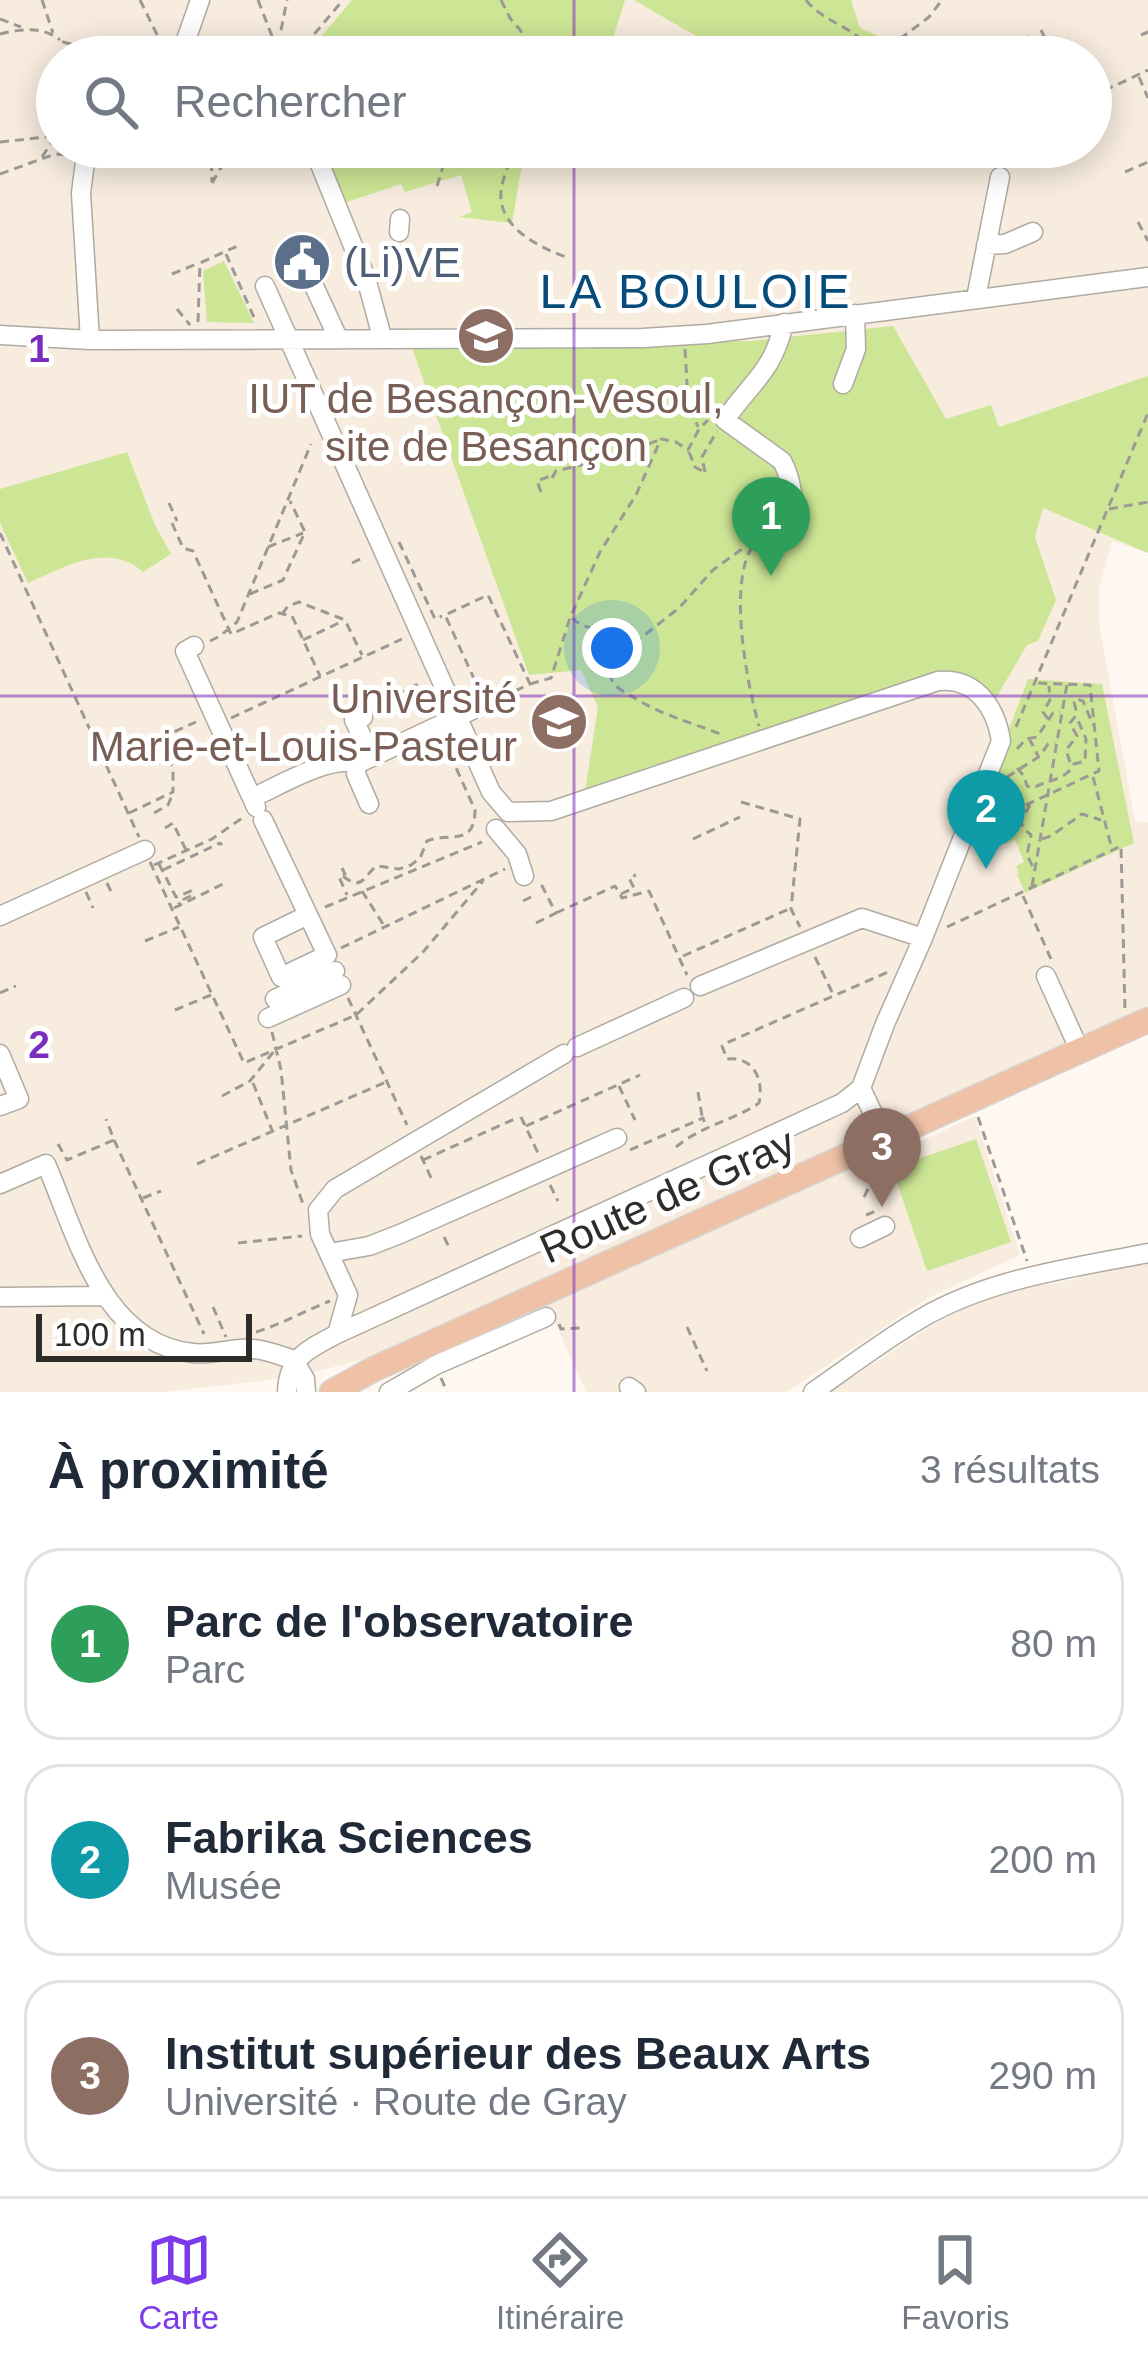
<!DOCTYPE html>
<html lang="fr">
<meta charset="utf-8">
<style>
:root{--surface:#fff;--page:#f2f2f3;--text:#1f2937;--muted:#747a83;--line:#e0e1e3;--accent:#7c3aed}
body{margin:0;font-family:Arial,sans-serif;background:var(--page);color:var(--text)}
.scale{position:absolute;left:36px;bottom:30px;width:216px;box-sizing:border-box;padding-left:12px;border:6px solid #2e2c29;border-top:0;font-size:33px;line-height:42px;white-space:nowrap;color:#2e2c29;-webkit-text-stroke:9px #fff;paint-order:stroke}
.you{position:absolute;left:612px;top:648px;width:42px;height:42px;margin:-30px;border:9px solid #fff;border-radius:50%;background:#1a73e8;box-shadow:0 0 0 18px #1a73e833}
.badge{display:grid;place-items:center;width:78px;height:78px;border-radius:50%;background:var(--accent);color:#fff;font-size:39px;font-weight:700}
.pin{position:absolute;translate:-50% -99px;filter:drop-shadow(0 3px 6px #0008)}
.pin::after{content:'';position:absolute;top:63px;width:42px;height:36px;background:inherit;clip-path:polygon(0 0,100% 0,50% 100%)}
.list{margin:0;padding:0;list-style:none}
h2{display:flex;justify-content:space-between;align-items:center;height:156px;margin:0;padding:0 48px;font-size:51px}
h2 small{font-size:39px;font-weight:400;color:var(--muted)}
.list li{display:grid;grid-template-columns:78px 1fr auto;gap:36px;align-items:center;box-sizing:border-box;height:192px;margin:0 24px 24px;padding:0 24px;border:3px solid var(--line);border-radius:36px}
.list b{display:block;font-size:45px;white-space:nowrap}
.list p{margin:0;font-size:39px;white-space:nowrap;color:var(--muted)}
.list em{font-size:39px;font-style:normal;color:var(--muted)}
.icon{flex:none;width:66px;height:66px;fill:none;stroke:currentColor;stroke-width:2;stroke-linecap:round;stroke-linejoin:round}
.map{position:relative;flex:none;width:1148px;height:1392px;overflow:hidden}
.search{position:absolute;background:var(--surface);box-shadow:0 6px 30px #0003;left:36px;right:36px;top:36px;height:132px;display:flex;align-items:center;gap:30px;box-sizing:border-box;padding:0 42px;border-radius:66px;color:var(--muted);font-size:45px}
.sheet{height:804px;background:var(--surface)}
nav{display:flex;justify-content:space-around;align-items:center;box-sizing:border-box;height:168px;border-top:3px solid var(--line);background:var(--surface);font-size:33px;color:var(--muted)}
nav a{display:grid;justify-items:center;gap:6px}
nav .on{color:var(--accent)}
.map>svg:first-child{display:block}
.built{fill:#f7ecde;fill-rule:evenodd}
.green{fill:#cde695}
.lines{fill:none;stroke-linecap:round;stroke-linejoin:round}
.minor-casing{stroke:#afaaa2;stroke-width:21}
.major-casing{stroke:#d5d5d4;stroke-width:27}
.path{stroke:#9d9994;stroke-width:3;stroke-dasharray:9 6;stroke-linecap:butt}
.minor{stroke:#fff;stroke-width:18}
.major{stroke:#efc1a6;stroke-width:24}
.grid{fill:none;stroke:#7b2cbf;stroke-width:3;stroke-opacity:0.55}
.labels{text-anchor:middle;stroke-width:10;stroke-linejoin:round;paint-order:stroke}
.service-label{font-size:42px;fill:#4e5e75;stroke:#fff;text-anchor:start}
.education-label{font-size:42px;fill:#785e54;stroke:#fff}
.street-label{font-size:42px;fill:#2e2c29;stroke:#fff}
.quarter-label{font-size:48px;letter-spacing:3px;fill:#074b7a;stroke:#fff}
.grid-label{font-size:39px;text-anchor:middle;font-weight:bold;fill:#7b2cbf;stroke:#fff;stroke-width:10;stroke-linejoin:round;paint-order:stroke}
</style>
<div class="map">
<svg width="1148" height="1392" viewBox="0 0 1148 1392">
<rect width="100%" height="100%" fill="#fef8f0"/>
<path class="built" d="M 0,0 L 1148,0 L 1148,553 L 1112,541 L 1099,589 L 1099,623 L 1135,821 L 1148,822 L 1148,1005 L 388,1353 L 295,1377 L 163,1392 L 0,1392 ZM 57,57 L 1091,57 L 1091,147 L 57,147 Z
M 975,1116 L 1020,1255 L 928,1298 L 787,1392 L 586,1392 L 546,1302 L 876,1155 L 879,1160 Z
M 1148,1263 L 1148,1392 L 830,1392 L 931,1326 L 980,1300 L 1016,1290 L 1080,1278 L 1081,1275 Z"/>
<path class="green" d="M 352,0 L 625,0 L 607,57 L 356,57 L 340,48 L 334,57 L 304,57 Z
M 634,0 L 851,0 L 860,28 L 890,41 L 869,57 L 713,57 L 705,41 Z
M 364,147 L 525,147 L 512,223 L 459,217 L 472,212 L 461,175 L 405,192 L 401,184 L 344,203 L 331,170 L 332,164 L 343,156 L 354,163 Z
M 224,261 L 254,323 L 207,322 L 203,271 Z
M 893,326 L 946,419 L 991,405 L 999,427 L 1148,376 L 1148,553 L 1043,508 L 1035,537 L 1056,600 L 1038,641 L 1027,645 L 996,698 L 973,677 L 954,673 L 584,799 L 598,707 L 581,670 L 529,675 L 411,345 L 751,341 Z
M 127,452 L 155,525 L 171,554 L 143,572 C 108,541 65,567 28,583 L 0,523 L 0,489 Z
M 1028,679 L 1102,684 L 1134,843 L 1025,893 L 1017,874 L 1019,873 L 1016,866 L 1024,862 L 1015,840 L 1005,844 L 1002,839 L 998,840 L 991,825 L 968,836 Z
M 976,1139 L 1011,1242 L 927,1271 L 892,1168 Z"/>
<g class="lines">
<defs>
<path id="minor" d="M 180,57 L 200,0
M 313,147 L 366,278 L 382,337
M 399,232 L 400,219
M 986,245 L 1005,244 L 1033,232
M 308,273 L 338,338
M 265,286 L 491,792 L 508,812 L 551,811 L 938,681 C 976,677 996,708 1001,741 L 923,938 L 885,1024 L 861,1088 L 842,1103 L 337,1334 C 309,1349 288,1357 287,1392
M 976,298 L 1000,177
M 0,335 L 90,340 L 643,338 L 707,334 L 1148,277
M 90,340 L 81,193 L 85,162 L 94,147
M 843,384 L 856,349 L 855,314
M 764,533 L 790,521 C 796,502 791,478 782,461 L 725,420 C 751,382 773,372 784,323
M 194,646 L 185,651 L 256,807
M 363,717 L 354,720 L 372,757
M 357,764 L 356,774 L 369,804
M 252,798 C 279,786 331,754 357,764 L 472,710
M 263,820 L 327,955 L 281,977 L 263,937 L 308,915
M 496,829 L 517,854 L 524,876
M 0,916 L 145,850
M 1046,976 L 1080,1051
M 700,986 L 862,918 L 923,938
M 275,999 L 335,971
M 268,1018 L 341,985
M 577,1047 L 684,998
M 0,1054 L 19,1099 L 0,1106
M 861,1088 L 885,1139
M 0,1184 L 46,1164 C 77,1235 102,1344 193,1353 C 209,1355 224,1350 240,1349 C 259,1347 276,1354 294,1360 L 305,1379 L 306,1392
M 860,1238 L 885,1226
M 329,1253 L 369,1246 L 400,1234 L 617,1138
M 0,1297 L 105,1296
M 337,1334 L 348,1295 L 320,1234 L 318,1210 L 335,1189 L 564,1054
M 629,1387 L 636,1392
M 389,1392 L 436,1365 L 546,1317
M 813,1392 C 849,1367 884,1340 922,1318 C 991,1278 1072,1268 1148,1253"/>
<path id="major" d="M 332,1392 L 372,1370 L 1148,1020"/>
</defs>
<use href="#minor" class="minor-casing"/>
<use href="#major" class="major-casing"/>
<path class="path" d="M 42,0 L 53,33
M 140,0 L 164,49
M 258,0 L 280,57
M 501,0 L 510,18 L 521,31 L 513,57
M 806,0 C 825,25 860,26 874,57
M 0,19 L 21,27
M 1041,30 L 1054,57
M 0,34 C 20,29 43,26 60,40
M 1141,35 L 1148,32
M 1027,36 L 1037,57
M 278,45 L 287,0
M 66,57 L 63,42 L 119,57
M 125,57 L 163,47
M 295,57 L 343,0
M 876,57 L 929,17 L 942,0
M 965,57 L 961,47 L 968,44
M 1016,57 L 1031,51
M 1139,77 L 1148,98
M 1091,97 L 1148,70
M 0,142 L 55,136
M 211,147 L 212,182
M 514,147 C 511,161 505,172 502,185 C 493,225 537,247 569,258
M 841,147 L 844,165
M 42,157 L 57,134
M 1002,163 L 1004,147
M 994,164 L 1002,147
M 1125,172 L 1148,162
M 0,174 L 55,154 L 68,155
M 212,183 L 233,147
M 437,186 L 449,147
M 1138,222 L 1148,241
M 226,254 L 256,322
M 172,274 L 199,263
M 177,309 L 190,325
M 198,322 L 200,263 L 242,244
M 685,349 L 688,402 L 698,427
M 689,452 L 695,467 L 704,472
M 705,472 L 702,457 L 717,431
M 552,478 L 556,471 L 614,457 L 659,440
M 541,492 L 537,481 L 553,475
M 169,503 L 177,521
M 1109,509 L 1148,502
M 172,523 L 183,548 L 193,551 L 231,634 L 279,613 L 292,616 L 320,676
M 0,533 L 139,837
M 399,542 L 435,619 L 442,616
M 268,547 L 303,533
M 752,547 C 728,586 747,684 759,726
M 352,563 L 365,557
M 250,594 L 283,580 L 305,532 L 290,501
M 282,614 L 288,606 L 299,602 L 345,620 L 362,655
M 572,618 C 581,628 595,626 604,637 C 615,651 604,669 613,682 C 619,691 628,693 636,699 C 668,718 692,722 725,736
M 303,640 L 343,621
M 210,641 L 220,636 L 237,622 L 311,444
M 610,662 L 679,608 L 713,570 L 753,541
M 530,684 L 551,678 L 570,618 L 600,552 L 636,495 L 661,439 L 676,442 L 688,450 L 699,429 L 708,420
M 481,694 L 445,615 L 488,595 L 530,684 L 489,703
M 396,695 L 422,682
M 231,718 L 402,639
M 1048,719 L 1043,712 L 1050,700 L 1049,686
M 1016,727 L 1148,413
M 1029,738 L 1038,756
M 1017,749 L 1026,739 L 1037,737 L 1053,713 L 1060,712
M 106,762 L 196,722
M 1070,762 L 1066,750 L 1077,736 L 1070,723 L 1077,714 L 1074,702 L 1076,699 L 1083,701 L 1093,725
M 1017,768 L 1024,776 L 1027,786 L 1034,788 C 1047,779 1066,781 1074,764 L 1085,761 L 1086,739 L 1076,716
M 1007,777 L 1040,756 L 1048,744 L 1055,743
M 1093,777 L 1112,849
M 741,802 L 800,819 L 791,909 L 800,927
M 1030,805 L 1021,821 L 1023,828 L 1031,835 L 1027,855 L 1034,869
M 129,813 L 173,792 L 173,768 L 160,740
M 154,813 L 168,805 L 173,793
M 985,824 L 1099,771 L 1090,685 L 1036,683
M 165,828 L 173,823 L 186,850
M 693,839 L 740,817
M 1042,839 L 1051,836 L 1082,814 L 1101,820
M 150,862 L 244,1063 L 356,1015 L 423,952 L 483,881
M 159,864 L 176,897 L 191,891 L 193,895 L 178,902 L 180,905
M 154,865 L 212,839 L 245,816
M 342,868 L 345,874 L 339,877 L 347,895
M 163,870 L 220,843 L 222,845
M 343,876 C 363,893 364,874 377,866 L 399,869 L 411,865 L 420,858 L 427,841 C 449,832 475,847 475,810 L 444,741
M 107,883 L 113,896
M 1032,886 L 1067,684
M 362,891 L 383,924
M 86,892 L 93,908
M 621,894 L 634,888 L 629,878 L 636,875
M 1023,896 L 1051,959
M 523,901 L 533,896
M 325,907 L 482,842
M 174,908 L 225,883
M 556,913 L 615,886 L 622,898 L 649,891 L 687,975
M 536,923 L 556,913 L 539,880
M 947,927 L 1121,846 L 1125,1011
M 145,941 L 179,927
M 341,948 L 505,869
M 683,956 L 789,909
M 815,957 L 834,996
M 0,993 L 16,986
M 348,998 L 407,1125
M 175,1010 L 211,995
M 272,1032 L 281,1070 L 291,1170 L 303,1204
M 253,1083 L 272,1130
M 619,1086 L 635,1120
M 698,1092 L 702,1116
M 222,1096 L 250,1081 L 275,1050
M 521,1117 L 538,1153
M 978,1117 L 1027,1261
M 526,1126 L 640,1075
M 114,1140 L 204,1334
M 58,1144 L 67,1160 L 114,1140 L 106,1119
M 676,1147 C 704,1124 731,1122 759,1103 C 764,1080 754,1056 727,1059 L 722,1046 L 724,1044 L 888,972
M 630,1150 L 703,1118 L 705,1124
M 421,1156 L 433,1182
M 423,1160 L 519,1117
M 197,1164 L 386,1082
M 550,1185 L 558,1201
M 864,1197 L 869,1187 L 870,1165
M 143,1198 L 161,1191
M 866,1215 L 878,1210
M 444,1237 L 450,1249
M 238,1243 L 302,1236
M 213,1307 L 226,1337
M 559,1324 L 561,1329 L 581,1328
M 687,1327 L 707,1371
M 256,1332 C 282,1324 304,1311 330,1301
M 441,1378 L 447,1392"/>
<use href="#minor" class="minor"/>
<use href="#major" class="major"/>
</g>
<path class="grid" d="M 574,0 L 574,57M 574,147 L 574,1392M 0,696 L 1148,696"/>
<defs>
<symbol id="civic-disc" viewBox="-11 -11 22 22"><circle r="9.5" fill="#5c6f8a" stroke="#fff"/><path d="M-.6-6.5H3V-4.5H.6V-3L4-1V1h2V6H-6V1h2V-1L-.6-3ZM-1.2 2.5V6h2.4V2.5Z" fill="#fff"/></symbol>
<symbol id="university-disc" viewBox="-11 -11 22 22"><circle r="9.5" fill="#8d6e63" stroke="#fff"/><path d="M0-5L7-2L0 1L-7-2ZM-4 1L0 2.5L4 1V4Q0 6-4 4Z" fill="#fff"/></symbol>
</defs>
<g fill-rule="evenodd">
<use href="#civic-disc" x="269" y="229" width="66" height="66"/>
<use href="#university-disc" x="453" y="303" width="66" height="66"/>
<use href="#university-disc" x="526" y="689" width="66" height="66"/>
</g>
<g class="labels">
<g class="service-label">
<text x="344" y="277">(Li)VE</text>
</g>
<g class="education-label">
<text x="486" y="413">IUT de Besançon-Vesoul,<tspan x="486" dy="48">site de Besançon</tspan></text>
<text x="517" y="713" text-anchor="end">Université<tspan x="517" dy="48">Marie-et-Louis-Pasteur</tspan></text>
</g>
<g class="street-label">
<text transform="translate(667 1195) rotate(-24)" y="15">Route de Gray</text>
</g>
<g class="quarter-label">
<text x="696" y="308">LA BOULOIE</text>
</g>
</g>
<g class="grid-label">
<text x="39" y="362">1</text>
<text x="39" y="1058">2</text>
</g>
</svg>
<div class="scale">100 m</div>
<div class="you"></div>
<div class="pin badge" style="left:771px;top:576px;background:#2e9e5b">1</div>
<div class="pin badge" style="left:986px;top:869px;background:#0f9aa8">2</div>
<div class="pin badge" style="left:882px;top:1207px;background:#8d6e63">3</div>
<div class="search"><svg class="icon" aria-label="search" viewBox="0 0 24 24"><circle cx="10" cy="10" r="6"/><path d="M15 15l6 6"/></svg>Rechercher</div>
</div>
<section class="sheet">
<h2>À proximité<small>3 résultats</small></h2>
<ul class="list">
<li><span class="badge" style="background:#2e9e5b">1</span><div><b>Parc de l'observatoire</b><p>Parc</p></div><em>80 m</em></li>
<li><span class="badge" style="background:#0f9aa8">2</span><div><b>Fabrika Sciences</b><p>Musée</p></div><em>200 m</em></li>
<li><span class="badge" style="background:#8d6e63">3</span><div><b>Institut supérieur des Beaux Arts</b><p>Université · Route de Gray</p></div><em>290 m</em></li>
</ul>
</section>
<nav>
<a class="on"><svg class="icon" aria-label="map" viewBox="0 0 24 24"><path d="M3 6l6-2 6 2 6-2v14l-6 2-6-2-6 2zM9 4v14M15 6v14"/></svg>Carte</a>
<a><svg class="icon" aria-label="directions" viewBox="0 0 24 24"><path d="M12 3l9 9-9 9-9-9zM9 14v-3h6M13 9l2 2-2 2"/></svg>Itinéraire</a>
<a><svg class="icon" aria-label="saved" viewBox="0 0 24 24"><path d="M7 4h10v16l-5-4-5 4z"/></svg>Favoris</a>
</nav>
